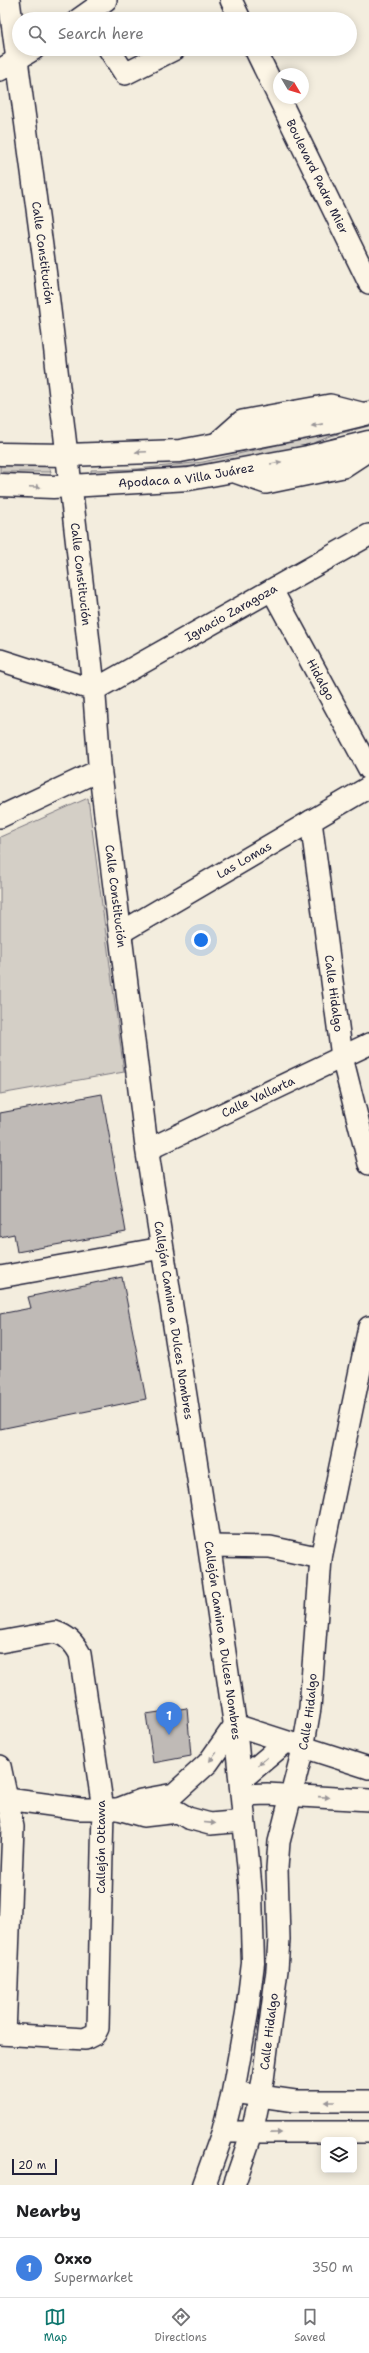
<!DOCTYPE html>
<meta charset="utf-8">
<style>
:root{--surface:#fff;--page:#f6f6f6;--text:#202124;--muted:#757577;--line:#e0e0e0;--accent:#0f766e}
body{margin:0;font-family:"Shantell Sans",sans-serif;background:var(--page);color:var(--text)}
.controls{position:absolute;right:12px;bottom:12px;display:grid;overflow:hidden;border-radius:6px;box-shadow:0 2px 10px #0003}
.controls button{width:36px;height:36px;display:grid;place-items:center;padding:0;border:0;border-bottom:1px solid var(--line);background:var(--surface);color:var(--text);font:20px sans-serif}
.compass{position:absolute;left:273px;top:68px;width:36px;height:36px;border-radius:50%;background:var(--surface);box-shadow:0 2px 10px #0003;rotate:128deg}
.scale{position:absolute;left:12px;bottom:10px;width:45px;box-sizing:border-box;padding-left:4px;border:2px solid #22223b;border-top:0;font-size:11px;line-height:14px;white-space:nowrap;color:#22223b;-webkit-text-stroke:3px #fcf5e5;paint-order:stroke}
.you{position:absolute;left:201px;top:940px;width:14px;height:14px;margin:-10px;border:3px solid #fff;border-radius:50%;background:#1a73e8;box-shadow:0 0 0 6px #1a73e833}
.badge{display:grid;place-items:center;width:26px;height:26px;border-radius:50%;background:var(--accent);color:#fff;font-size:13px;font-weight:700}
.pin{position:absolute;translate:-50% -33px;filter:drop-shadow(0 1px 2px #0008)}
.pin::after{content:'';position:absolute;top:21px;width:14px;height:12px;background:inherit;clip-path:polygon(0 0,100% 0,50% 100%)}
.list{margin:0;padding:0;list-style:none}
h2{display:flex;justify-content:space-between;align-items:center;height:52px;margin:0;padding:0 16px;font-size:17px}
h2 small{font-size:13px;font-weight:400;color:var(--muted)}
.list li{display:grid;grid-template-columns:26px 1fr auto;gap:12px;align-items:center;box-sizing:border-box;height:60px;padding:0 16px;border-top:1px solid var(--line)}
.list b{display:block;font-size:15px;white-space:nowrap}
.list p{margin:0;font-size:13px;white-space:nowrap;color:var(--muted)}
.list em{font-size:13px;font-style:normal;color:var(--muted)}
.icon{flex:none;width:22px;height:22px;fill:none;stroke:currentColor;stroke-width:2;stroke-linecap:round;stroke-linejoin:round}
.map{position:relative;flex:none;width:369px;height:2185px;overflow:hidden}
.search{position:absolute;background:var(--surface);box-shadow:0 2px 10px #0003;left:12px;right:12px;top:12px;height:44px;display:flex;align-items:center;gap:10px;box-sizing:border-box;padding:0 14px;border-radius:22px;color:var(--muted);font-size:15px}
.sheet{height:112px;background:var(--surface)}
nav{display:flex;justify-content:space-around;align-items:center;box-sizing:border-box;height:56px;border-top:1px solid var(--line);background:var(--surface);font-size:11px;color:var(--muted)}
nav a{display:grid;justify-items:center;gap:2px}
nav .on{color:var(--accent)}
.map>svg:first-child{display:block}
.green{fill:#d4cfc6;stroke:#7b7880}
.building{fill:#bfbab6;stroke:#22223b}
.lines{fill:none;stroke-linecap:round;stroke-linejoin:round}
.minor-casing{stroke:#22223b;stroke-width:24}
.major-casing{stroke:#22223b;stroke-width:25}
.minor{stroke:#fcf5e5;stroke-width:21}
.major{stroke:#fcf5e5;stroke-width:22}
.oneway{fill:#9a9698}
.labels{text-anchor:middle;stroke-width:3.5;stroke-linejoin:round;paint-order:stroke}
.street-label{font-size:12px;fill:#22223b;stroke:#fcf5e5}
</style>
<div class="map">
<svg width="369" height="2185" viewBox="0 0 369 2185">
<rect width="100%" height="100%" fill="#f3edde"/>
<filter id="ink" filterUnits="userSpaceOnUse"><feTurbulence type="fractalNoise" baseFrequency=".025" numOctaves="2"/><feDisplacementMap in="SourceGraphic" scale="8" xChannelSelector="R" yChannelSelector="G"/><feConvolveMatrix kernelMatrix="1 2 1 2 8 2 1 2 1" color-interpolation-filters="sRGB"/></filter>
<g filter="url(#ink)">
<path class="green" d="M 369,424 L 369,426 L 331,436 L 297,450 L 194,466 L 91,474 L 91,470 L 138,469 L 203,462 Z
M 0,463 L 49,466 L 51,472 L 0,472 Z
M 88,798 L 124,1072 L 0,1094 L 0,837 Z"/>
<path class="building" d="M 102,1094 L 126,1232 L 17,1252 L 14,1234 L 0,1237 L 0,1113 Z
M 122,1277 L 146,1399 L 0,1429 L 0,1314 L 31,1308 L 28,1297 Z
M 187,1708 L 191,1756 L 153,1763 L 146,1714 Z"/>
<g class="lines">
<defs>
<g id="minor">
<path id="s1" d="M 9,0 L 46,276 L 67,455"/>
<path d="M 231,0 L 240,19"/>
<path d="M 79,19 L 106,0"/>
<path d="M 109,49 L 125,74 L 175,49"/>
<path id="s2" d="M 255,49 L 369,283"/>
<path d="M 0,70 L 34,49"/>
<path d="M 216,444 L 242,421 L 330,405 L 365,414"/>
<path d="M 232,471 L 266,483 L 343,467 L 369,450"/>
<path id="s3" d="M 272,590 L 369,769"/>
<path id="s4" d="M 0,660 L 94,690 L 369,535"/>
<path d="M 0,817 L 100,770"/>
<path id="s5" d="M 311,821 L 342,1057 L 369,1164"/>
<path id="s6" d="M 120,933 L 369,787"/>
<path id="s7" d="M 147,1150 L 369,1044"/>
<path d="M 0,1277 L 162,1248"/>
<path d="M 209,1546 L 270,1547 L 321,1558"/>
<path d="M 0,1642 L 55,1632 C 68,1636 74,1643 80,1654 L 103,1809 L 98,2028 L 95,2034 L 85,2039 L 0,2034"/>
<path d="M 0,1766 L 13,1827 L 5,2034"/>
<path d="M 241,1780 L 286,1742"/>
<path d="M 243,1795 L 267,1794 L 369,1800"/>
<path d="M 0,1798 L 80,1809 L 118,1809 L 141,1800 L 174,1794 L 208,1763 L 235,1725 L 369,1768"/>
<path d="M 118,1809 L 143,1816 L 178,1812 L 188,1818 L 210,1824 L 233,1822 L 244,1818"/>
<path d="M 233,2092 L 295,2101 L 369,2101"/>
<path d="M 223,2132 L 369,2132"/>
<path id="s8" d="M 234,2185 L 252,2133 L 263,2080 L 277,1970 L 279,1939 L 277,1868 L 279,1842 L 303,1749 L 310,1708 L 321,1558 L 369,1327"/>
</g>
<g id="major">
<path d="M 0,454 L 67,455 L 180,451 L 328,423 L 369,413"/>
<path id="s9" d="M 67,455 L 94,690 L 100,770 L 147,1150 L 209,1546 L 235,1725 L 251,1893 L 253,1963 L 247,2013 L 233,2092 L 223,2132 L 204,2185"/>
<path id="s10" d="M 0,485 L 53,487 L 189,479 L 308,457 L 369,442"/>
</g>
</defs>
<use href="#minor" class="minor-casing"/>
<use href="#major" class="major-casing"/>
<use href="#minor" class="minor"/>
<use href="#major" class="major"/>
</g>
<defs><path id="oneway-solid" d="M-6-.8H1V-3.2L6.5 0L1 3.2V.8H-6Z"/></defs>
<g class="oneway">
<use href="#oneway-solid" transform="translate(317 425) rotate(169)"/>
<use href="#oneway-solid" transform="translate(141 452) rotate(178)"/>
<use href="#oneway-solid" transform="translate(276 463) rotate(-10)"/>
<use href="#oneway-solid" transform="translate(35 487) rotate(2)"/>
<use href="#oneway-solid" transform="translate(213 1757) rotate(129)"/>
<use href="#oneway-solid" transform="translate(263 1761) rotate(140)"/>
<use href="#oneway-solid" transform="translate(324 1797) rotate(4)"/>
<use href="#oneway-solid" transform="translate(210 1823) rotate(5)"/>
<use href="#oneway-solid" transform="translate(330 2102) rotate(180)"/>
<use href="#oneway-solid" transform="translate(276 2133) rotate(-1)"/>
</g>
</g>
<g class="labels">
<g class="street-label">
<text dy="4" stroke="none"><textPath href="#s2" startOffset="142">Boulevard Padre Mier</textPath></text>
<text dy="4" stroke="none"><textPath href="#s1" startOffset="255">Calle Constitución</textPath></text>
<text dy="4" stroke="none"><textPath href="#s10" startOffset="187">Apodaca a Villa Juárez</textPath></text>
<text dy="4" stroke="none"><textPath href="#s9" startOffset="120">Calle Constitución</textPath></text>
<text dy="4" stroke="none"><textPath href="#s4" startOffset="256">Ignacio Zaragoza</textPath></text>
<text dy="4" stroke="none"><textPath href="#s3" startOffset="102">Hidalgo</textPath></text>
<text dy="4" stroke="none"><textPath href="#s6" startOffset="144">Las Lomas</textPath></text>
<text dy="4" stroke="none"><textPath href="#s9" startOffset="444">Calle Constitución</textPath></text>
<text dy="4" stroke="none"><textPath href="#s5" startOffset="174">Calle Hidalgo</textPath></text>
<text dy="4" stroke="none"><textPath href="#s7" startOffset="123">Calle Vallarta</textPath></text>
<text dy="4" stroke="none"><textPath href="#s9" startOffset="872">Callejón Camino a Dulces Nombres</textPath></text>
<text dy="4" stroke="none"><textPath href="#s9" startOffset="1196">Callejón Camino a Dulces Nombres</textPath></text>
<text dy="4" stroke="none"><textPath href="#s8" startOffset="482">Calle Hidalgo</textPath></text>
<text transform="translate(101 1847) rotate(-90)" y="4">Callejón Ottawa</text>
<text dy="4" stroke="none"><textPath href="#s8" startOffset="158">Calle Hidalgo</textPath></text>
</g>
</g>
</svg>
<div class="controls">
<button><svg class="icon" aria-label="layers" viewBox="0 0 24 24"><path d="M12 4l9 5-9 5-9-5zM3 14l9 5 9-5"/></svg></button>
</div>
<svg class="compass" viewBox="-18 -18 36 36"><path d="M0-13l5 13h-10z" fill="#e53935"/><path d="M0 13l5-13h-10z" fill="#757577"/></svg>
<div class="scale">20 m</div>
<div class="you"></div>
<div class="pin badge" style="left:169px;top:1735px;background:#3f7fe0">1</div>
<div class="search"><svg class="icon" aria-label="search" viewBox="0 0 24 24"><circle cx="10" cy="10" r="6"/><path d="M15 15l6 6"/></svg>Search here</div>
</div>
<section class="sheet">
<h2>Nearby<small></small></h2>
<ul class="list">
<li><span class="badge" style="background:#3f7fe0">1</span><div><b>Oxxo</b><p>Supermarket</p></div><em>350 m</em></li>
</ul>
</section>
<nav>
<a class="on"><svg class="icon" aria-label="map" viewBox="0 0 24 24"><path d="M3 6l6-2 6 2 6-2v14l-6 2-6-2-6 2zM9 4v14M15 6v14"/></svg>Map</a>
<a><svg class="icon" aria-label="directions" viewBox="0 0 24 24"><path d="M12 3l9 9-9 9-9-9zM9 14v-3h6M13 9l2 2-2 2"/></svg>Directions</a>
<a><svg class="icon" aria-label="saved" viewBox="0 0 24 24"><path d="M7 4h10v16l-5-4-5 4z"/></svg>Saved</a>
</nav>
